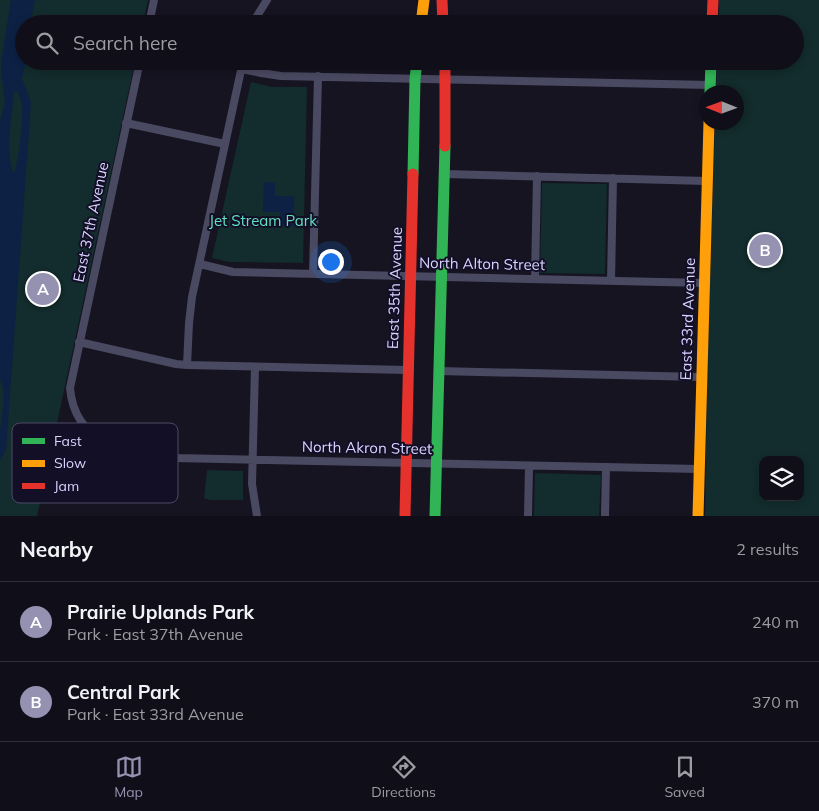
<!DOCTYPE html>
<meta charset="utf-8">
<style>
:root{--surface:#100f19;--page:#191822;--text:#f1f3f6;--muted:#9c9ca2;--line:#302f38;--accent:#9591b1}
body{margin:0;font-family:Mulish,sans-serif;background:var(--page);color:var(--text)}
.controls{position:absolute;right:15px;bottom:15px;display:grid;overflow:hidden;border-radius:10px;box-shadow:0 2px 8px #0003}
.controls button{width:45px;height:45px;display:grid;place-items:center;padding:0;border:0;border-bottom:1px solid var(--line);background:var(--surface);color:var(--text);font:25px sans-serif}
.compass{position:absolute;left:699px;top:85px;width:45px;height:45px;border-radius:50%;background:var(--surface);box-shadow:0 2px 8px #0003;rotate:271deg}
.you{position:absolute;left:330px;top:261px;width:18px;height:18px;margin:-12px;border:4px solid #fff;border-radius:50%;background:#1a73e8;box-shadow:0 0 0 8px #1a73e833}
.badge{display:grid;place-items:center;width:32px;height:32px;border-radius:50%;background:var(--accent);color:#fff;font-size:16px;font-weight:700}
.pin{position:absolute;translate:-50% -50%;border:2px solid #fff;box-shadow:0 1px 5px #0006}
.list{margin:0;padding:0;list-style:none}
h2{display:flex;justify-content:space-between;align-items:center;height:65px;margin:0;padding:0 20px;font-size:21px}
h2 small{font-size:16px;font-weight:400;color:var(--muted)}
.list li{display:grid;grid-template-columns:32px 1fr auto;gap:15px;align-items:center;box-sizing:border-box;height:80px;padding:0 20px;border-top:1px solid var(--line)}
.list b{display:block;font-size:19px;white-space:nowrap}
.list p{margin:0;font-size:16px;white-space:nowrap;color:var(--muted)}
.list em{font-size:16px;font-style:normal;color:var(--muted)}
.icon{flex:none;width:28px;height:28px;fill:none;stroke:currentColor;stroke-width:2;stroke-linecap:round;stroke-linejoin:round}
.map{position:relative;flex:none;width:819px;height:516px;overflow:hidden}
.search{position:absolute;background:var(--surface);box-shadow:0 2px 8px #0003;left:15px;right:15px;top:15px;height:55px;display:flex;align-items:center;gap:12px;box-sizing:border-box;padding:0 18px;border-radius:28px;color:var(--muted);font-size:19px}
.sheet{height:225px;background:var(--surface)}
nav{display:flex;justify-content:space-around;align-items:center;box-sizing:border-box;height:70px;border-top:1px solid var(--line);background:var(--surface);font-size:14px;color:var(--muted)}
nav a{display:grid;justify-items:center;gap:2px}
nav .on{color:var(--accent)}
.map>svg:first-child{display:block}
.green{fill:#132c2d;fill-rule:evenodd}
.water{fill:#0d2144;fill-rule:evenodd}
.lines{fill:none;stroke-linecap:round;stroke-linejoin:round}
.street{stroke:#4a4962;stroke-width:8}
.fast{stroke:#30b455;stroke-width:11}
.slow{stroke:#ff9f0a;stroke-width:11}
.jam{stroke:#e5322d;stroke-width:11}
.labels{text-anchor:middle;stroke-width:4;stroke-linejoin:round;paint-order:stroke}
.park-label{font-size:15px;fill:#5fe0c0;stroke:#130f26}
.street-label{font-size:15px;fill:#d9d4ff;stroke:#130f26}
.key{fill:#130f26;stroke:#4e4a67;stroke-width:1}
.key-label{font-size:14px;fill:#d9d4ff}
</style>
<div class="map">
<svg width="819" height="516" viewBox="0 0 819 516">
<rect width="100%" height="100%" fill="#161421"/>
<path class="green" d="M 0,0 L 148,0 L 143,24 L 24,24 L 24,61 L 135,61 L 37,516 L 0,516 Z
M 719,0 L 819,0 L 819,516 L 705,516 L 707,377 L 715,123 L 736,122 L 736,92 L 716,92 L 717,61 L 795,61 L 795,24 L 719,24 ZM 763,460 L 800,460 L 800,497 L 763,497 Z
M 251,82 L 272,87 L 307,87 L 303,263 L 229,262 L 212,258 Z
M 542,183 L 607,184 L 605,274 L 540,273 Z
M 207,470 L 243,471 L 243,500 L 210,500 L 204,498 Z
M 535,473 L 601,475 L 599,516 L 534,516 Z"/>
<path class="water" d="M 11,0 L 35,0 L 30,24 L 24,24 L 24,61 L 26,61 L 22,79 L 31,102 L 6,450 L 0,460 C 0,451 0,441 0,432 C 1,416 8,395 0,380 L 0,121 L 5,102 L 1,71 L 2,55 ZM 16,91 C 29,101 18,156 15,172 L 13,172 C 5,153 12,114 14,93 Z
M 264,182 L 275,183 L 275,196 L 294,196 L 293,226 L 281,226 L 280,212 L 263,212 Z"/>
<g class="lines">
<path class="street" d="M 149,24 L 154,0
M 252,24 L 267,0
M 140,61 L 70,388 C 75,446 127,452 175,458 L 699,469
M 242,69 L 261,73 L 281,76 L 710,85
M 126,123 L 225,144
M 445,174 L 707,181
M 200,264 L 233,272 L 705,283
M 313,274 L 318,76
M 535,279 L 537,176
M 611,281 L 613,178
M 79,342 L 176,364 L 187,365 L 407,370
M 187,365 L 189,323 L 192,297 L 243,61
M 255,367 L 252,484 L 257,516
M 438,371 L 701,377
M 528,516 L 529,466
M 605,516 L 606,467"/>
<path class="fast" d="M 710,92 L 711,61
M 413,174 L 415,79 L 417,61
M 435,516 L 445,146"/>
<path class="slow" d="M 421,24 L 424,0
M 698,516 L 709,122"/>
<path class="jam" d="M 442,0 L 443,24
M 712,24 L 713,0
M 445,61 L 445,146
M 405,516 L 413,174"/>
</g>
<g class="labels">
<g class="park-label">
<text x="263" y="226">Jet Stream Park</text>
</g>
<g class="street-label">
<text transform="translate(91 222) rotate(-78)" y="5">East 37th Avenue</text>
<text transform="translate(482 264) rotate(1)" y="5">North Alton Street</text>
<text transform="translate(395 288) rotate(-88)" y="5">East 35th Avenue</text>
<text transform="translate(688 319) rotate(-88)" y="5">East 33rd Avenue</text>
<text transform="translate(367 448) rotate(1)" y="5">North Akron Street</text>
</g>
</g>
<rect x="12" y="423" width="166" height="80" rx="8" class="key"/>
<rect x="22" y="438" width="23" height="6" fill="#30b455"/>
<rect x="22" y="460" width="23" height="7" fill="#ff9f0a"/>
<rect x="22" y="483" width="23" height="6" fill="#e5322d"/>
<g class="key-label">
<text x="54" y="446">Fast</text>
<text x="54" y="468">Slow</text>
<text x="54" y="491">Jam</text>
</g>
</svg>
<div class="controls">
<button><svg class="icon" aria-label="layers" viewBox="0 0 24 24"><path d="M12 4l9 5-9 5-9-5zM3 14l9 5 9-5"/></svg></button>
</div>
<svg class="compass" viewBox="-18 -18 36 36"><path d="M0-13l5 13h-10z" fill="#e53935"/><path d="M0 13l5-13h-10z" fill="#9c9ca2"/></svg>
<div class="you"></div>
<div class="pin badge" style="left:43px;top:289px">A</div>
<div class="pin badge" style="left:765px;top:250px">B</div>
<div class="search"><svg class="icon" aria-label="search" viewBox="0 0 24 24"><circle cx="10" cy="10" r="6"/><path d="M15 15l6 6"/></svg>Search here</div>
</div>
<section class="sheet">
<h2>Nearby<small>2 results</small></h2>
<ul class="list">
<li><span class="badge">A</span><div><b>Prairie Uplands Park</b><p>Park · East 37th Avenue</p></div><em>240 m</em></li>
<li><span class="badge">B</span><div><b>Central Park</b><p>Park · East 33rd Avenue</p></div><em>370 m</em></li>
</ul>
</section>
<nav>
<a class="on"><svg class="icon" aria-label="map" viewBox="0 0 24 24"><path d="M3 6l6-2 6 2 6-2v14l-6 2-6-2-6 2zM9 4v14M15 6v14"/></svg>Map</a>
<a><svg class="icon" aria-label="directions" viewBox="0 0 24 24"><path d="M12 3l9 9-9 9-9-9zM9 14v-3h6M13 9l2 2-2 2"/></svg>Directions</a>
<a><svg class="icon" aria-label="saved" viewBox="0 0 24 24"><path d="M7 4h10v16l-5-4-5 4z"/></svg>Saved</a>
</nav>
